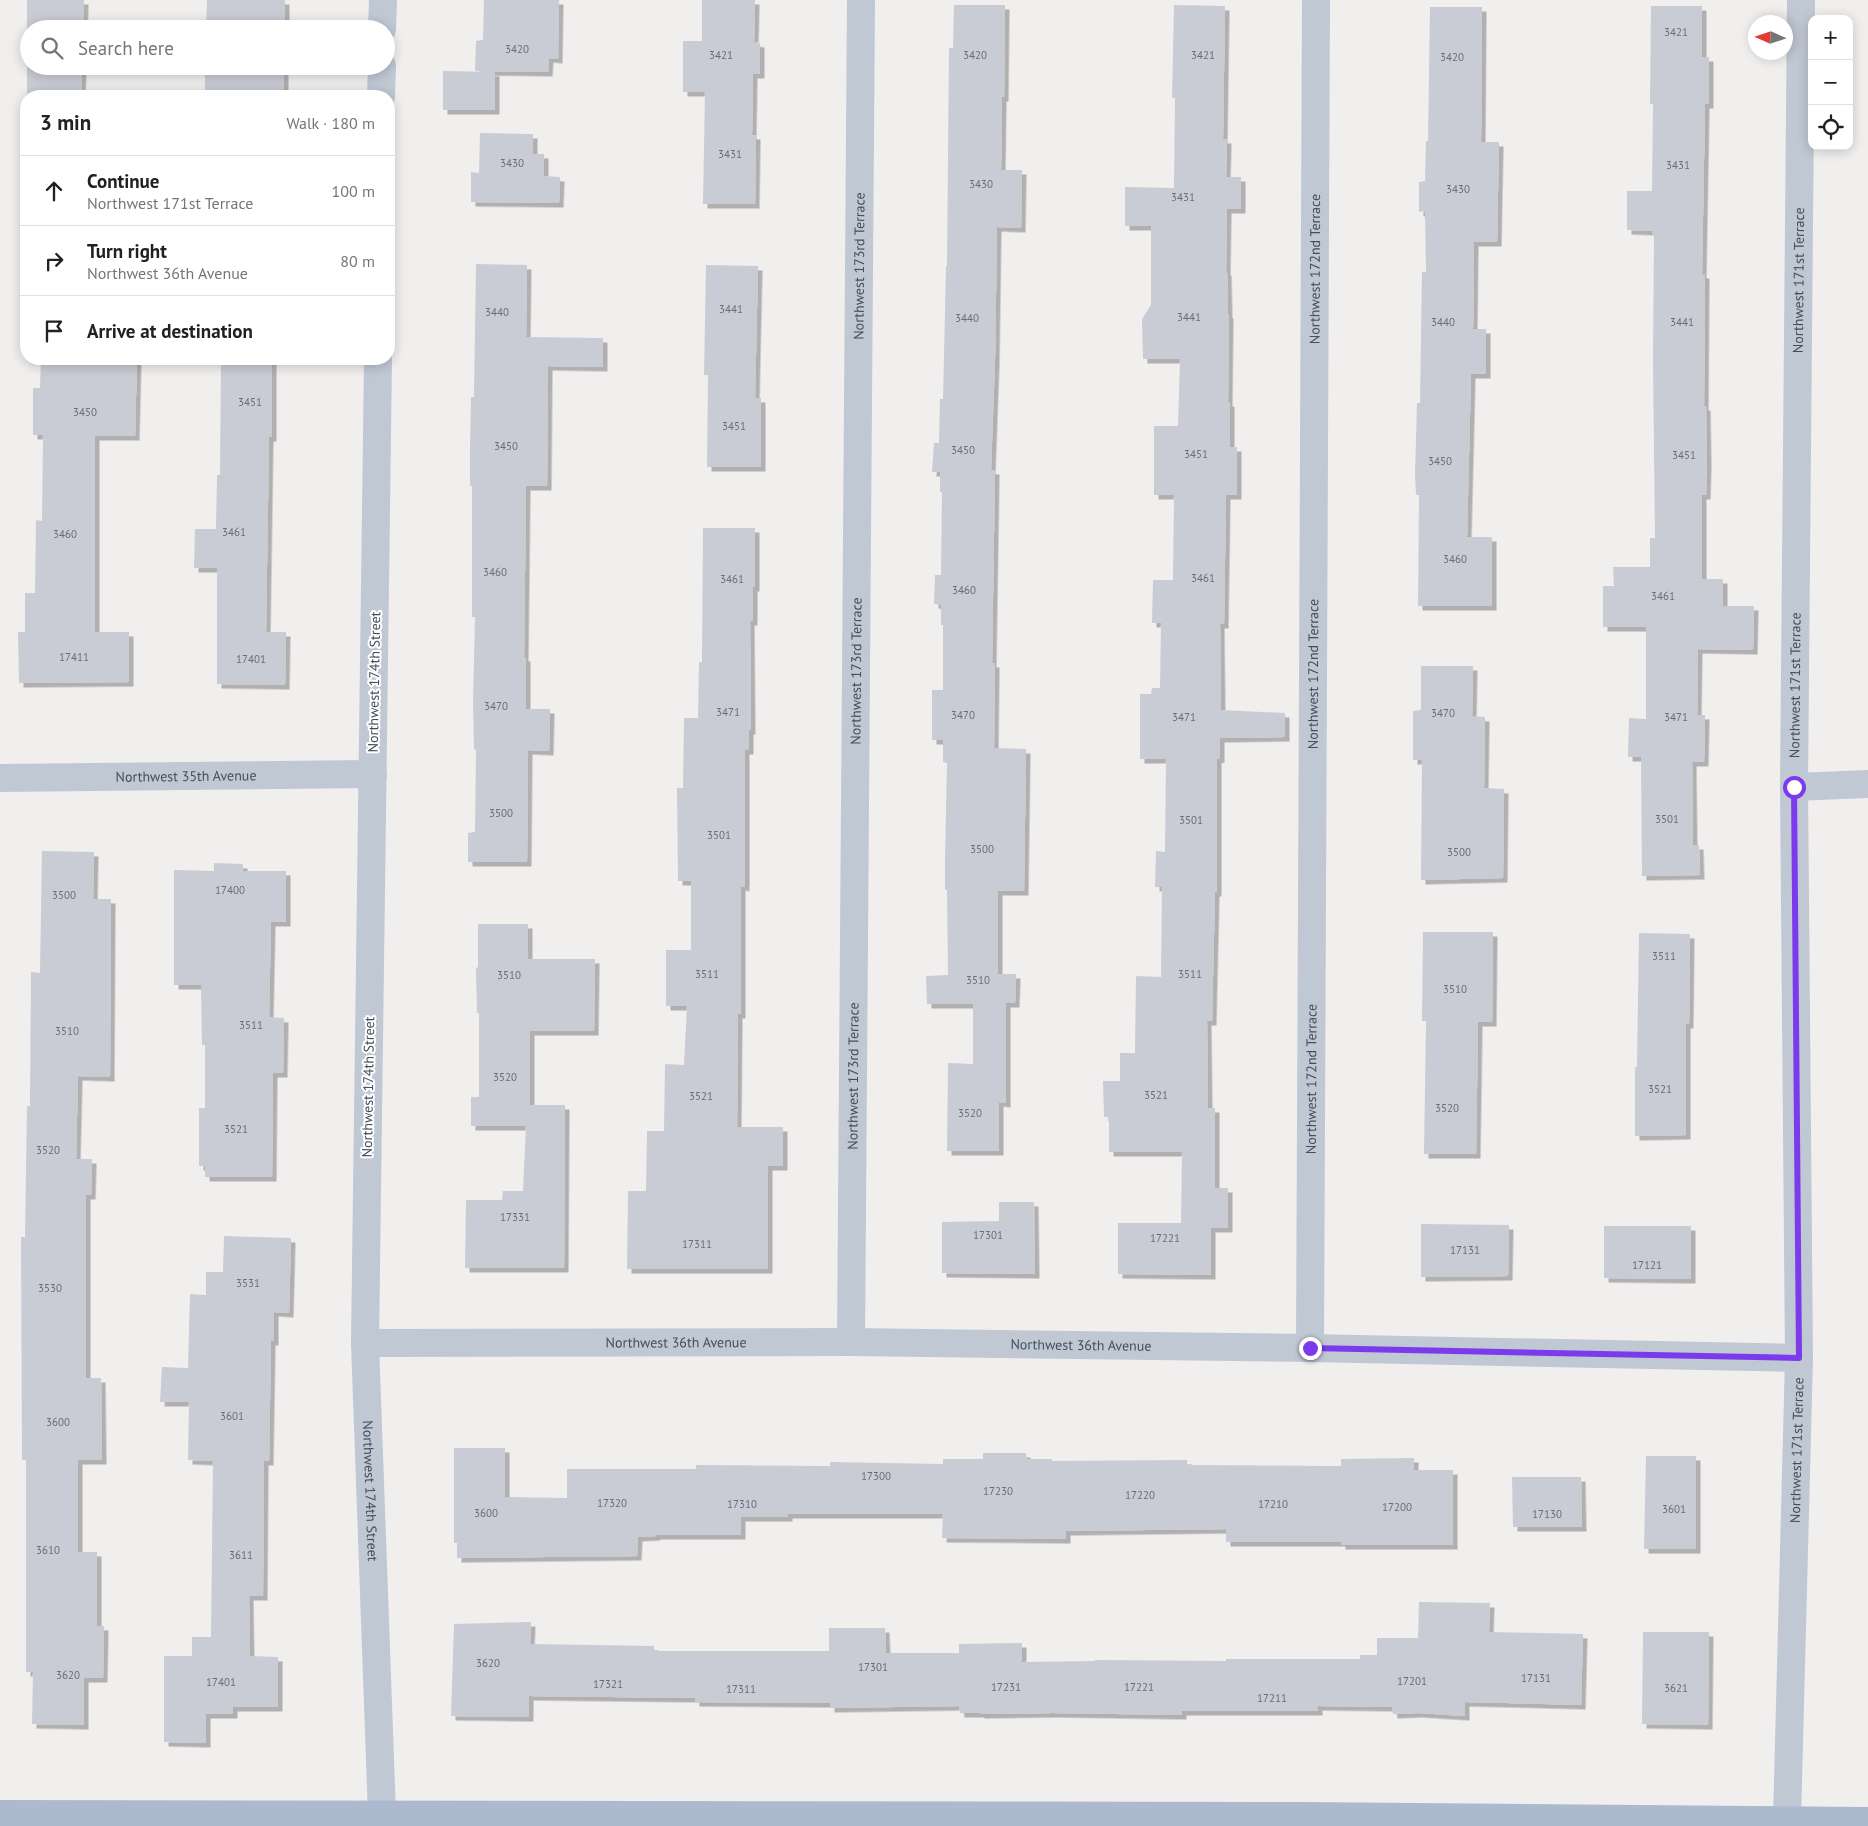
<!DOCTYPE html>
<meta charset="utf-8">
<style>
:root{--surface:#fff;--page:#f6f6f6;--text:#202124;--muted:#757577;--line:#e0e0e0}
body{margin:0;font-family:"PT Sans",sans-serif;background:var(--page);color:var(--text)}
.controls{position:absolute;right:15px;top:15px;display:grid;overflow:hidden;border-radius:10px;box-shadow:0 2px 12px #0003}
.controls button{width:45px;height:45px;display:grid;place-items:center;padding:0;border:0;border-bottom:1px solid var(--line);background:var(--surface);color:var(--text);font:25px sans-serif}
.compass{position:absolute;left:1748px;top:15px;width:45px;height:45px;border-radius:50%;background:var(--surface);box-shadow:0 2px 12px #0003;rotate:273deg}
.stop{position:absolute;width:15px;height:15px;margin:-11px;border:4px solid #7c3aed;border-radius:50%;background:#fff}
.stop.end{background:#7c3aed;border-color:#fff;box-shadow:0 1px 5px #0008}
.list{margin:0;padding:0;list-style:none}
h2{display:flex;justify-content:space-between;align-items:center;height:65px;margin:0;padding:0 20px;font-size:21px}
h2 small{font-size:16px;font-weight:400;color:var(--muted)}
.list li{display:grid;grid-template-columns:32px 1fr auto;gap:15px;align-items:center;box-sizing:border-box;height:70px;padding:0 20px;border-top:1px solid var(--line)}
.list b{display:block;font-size:19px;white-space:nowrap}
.list p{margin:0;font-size:16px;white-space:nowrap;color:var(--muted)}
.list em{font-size:16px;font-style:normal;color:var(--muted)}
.icon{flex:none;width:28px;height:28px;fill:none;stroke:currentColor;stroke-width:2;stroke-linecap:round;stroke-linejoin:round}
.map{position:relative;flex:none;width:1868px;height:1826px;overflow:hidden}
.search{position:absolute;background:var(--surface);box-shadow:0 2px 12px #0003;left:20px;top:20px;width:375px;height:55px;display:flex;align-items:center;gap:12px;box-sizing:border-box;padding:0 18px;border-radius:28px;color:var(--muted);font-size:19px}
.panel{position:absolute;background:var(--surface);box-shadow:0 2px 12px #0003;left:20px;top:90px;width:375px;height:275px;border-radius:20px}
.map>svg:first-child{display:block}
.building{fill:#c9ccd4;filter:url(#shadow)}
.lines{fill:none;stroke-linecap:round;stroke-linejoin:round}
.minor{stroke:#c0c8d4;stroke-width:28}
.major{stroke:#acb9cf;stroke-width:28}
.route{stroke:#7c3aed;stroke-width:6}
.labels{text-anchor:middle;stroke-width:4;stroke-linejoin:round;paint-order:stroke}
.number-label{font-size:11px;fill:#666e7a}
.street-label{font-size:14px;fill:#454e5c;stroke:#fff}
</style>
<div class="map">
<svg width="1868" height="1826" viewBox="0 0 1868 1826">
<defs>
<filter id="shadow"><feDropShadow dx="4.5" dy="4.5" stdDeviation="0" flood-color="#0004"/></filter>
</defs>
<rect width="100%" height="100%" fill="#f1eeee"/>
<path class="building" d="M 27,0 L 84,0 L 83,29 L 29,29 L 29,66 L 82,66 L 81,96 L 27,96 Z
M 207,0 L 285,0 L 285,29 L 206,29 Z
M 484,0 L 559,0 L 558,59 L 549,58 L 548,72 L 475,71 L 476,41 L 483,40 Z
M 702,0 L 755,0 L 754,42 L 760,43 L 760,74 L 753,74 L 752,135 L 756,135 L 755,204 L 703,204 L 705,92 L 683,92 L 683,41 L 702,41 Z
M 954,5 L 1005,5 L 1004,97 L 1002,97 L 1001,170 L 1022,170 L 1021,228 L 997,227 L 995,360 L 991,470 L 995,470 L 992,663 L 995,663 L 994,748 L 1026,749 L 1024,891 L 998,891 L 998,974 L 1016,974 L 1015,1003 L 1006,1003 L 1006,1103 L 999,1102 L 999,1151 L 947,1151 L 948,1063 L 973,1064 L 973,1004 L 927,1004 L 926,976 L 948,975 L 947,890 L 945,890 L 945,858 L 947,763 L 943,762 L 943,740 L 932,740 L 932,690 L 943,690 L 943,625 L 941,625 L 941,605 L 934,604 L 935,575 L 941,575 L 942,492 L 940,492 L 940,472 L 932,472 L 934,443 L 939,443 L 940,399 L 943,399 L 946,266 L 947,266 L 949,48 L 953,48 Z
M 1174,5 L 1225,6 L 1223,139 L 1227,139 L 1226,177 L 1241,177 L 1241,209 L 1227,209 L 1226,271 L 1227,271 L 1228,314 L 1229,314 L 1228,402 L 1230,402 L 1230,447 L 1237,447 L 1237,495 L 1226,495 L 1224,624 L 1220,624 L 1221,710 L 1285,713 L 1285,737 L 1220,738 L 1220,758 L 1217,759 L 1217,892 L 1215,892 L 1212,1021 L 1207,1021 L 1208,1108 L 1215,1108 L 1215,1188 L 1228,1188 L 1228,1228 L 1211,1228 L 1211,1275 L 1118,1274 L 1118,1223 L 1181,1223 L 1182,1152 L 1109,1152 L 1109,1117 L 1104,1117 L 1103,1081 L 1120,1081 L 1120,1053 L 1135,1053 L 1136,976 L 1161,977 L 1162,887 L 1155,887 L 1156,851 L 1165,852 L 1166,759 L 1140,759 L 1140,694 L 1151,694 L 1152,688 L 1160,688 L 1161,623 L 1152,623 L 1153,580 L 1173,580 L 1174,495 L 1154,495 L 1154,426 L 1178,426 L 1180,359 L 1143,359 L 1142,319 L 1151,305 L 1151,226 L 1125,226 L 1125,187 L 1174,188 L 1175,98 L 1172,98 Z
M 1651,6 L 1702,6 L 1702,57 L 1709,57 L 1709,104 L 1705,104 L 1702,274 L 1705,274 L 1704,406 L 1706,406 L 1707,462 L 1706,495 L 1702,495 L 1702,579 L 1723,579 L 1723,606 L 1754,606 L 1753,650 L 1698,649 L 1697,715 L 1705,715 L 1704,762 L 1692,762 L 1693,845 L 1699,845 L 1700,875 L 1642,876 L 1641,757 L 1628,757 L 1629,718 L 1646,719 L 1646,627 L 1603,627 L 1603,586 L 1614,586 L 1613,567 L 1650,567 L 1650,538 L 1655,538 L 1653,362 L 1654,234 L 1652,234 L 1652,231 L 1627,230 L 1627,191 L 1652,191 L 1653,104 L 1650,104 Z
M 1430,7 L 1482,7 L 1481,142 L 1499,142 L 1497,242 L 1474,242 L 1473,329 L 1486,329 L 1486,374 L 1471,374 L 1467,537 L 1492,537 L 1492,606 L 1418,606 L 1419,495 L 1416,495 L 1415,474 L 1417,403 L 1420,403 L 1422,272 L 1426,272 L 1425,211 L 1419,212 L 1419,182 L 1425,181 L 1426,141 L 1428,141 Z
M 205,66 L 284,66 L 284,96 L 205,96 Z
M 443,71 L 495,72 L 495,110 L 443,110 Z
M 480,133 L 533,134 L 533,154 L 544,154 L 544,176 L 560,177 L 559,203 L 471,202 L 471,172 L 479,173 Z
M 476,264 L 527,265 L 526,337 L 603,338 L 603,367 L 548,366 L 547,486 L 526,486 L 524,657 L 526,657 L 526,709 L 550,709 L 549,751 L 528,750 L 527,862 L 468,862 L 468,833 L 475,832 L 476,750 L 474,749 L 473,702 L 475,617 L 472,617 L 472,486 L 470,486 L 470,451 L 471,397 L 474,397 Z
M 706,265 L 758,266 L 755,398 L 761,398 L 761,467 L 707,467 L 708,375 L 704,375 Z
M 41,359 L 137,359 L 135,436 L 95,436 L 95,632 L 129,632 L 129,682 L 19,683 L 18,632 L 25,632 L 25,593 L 35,593 L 36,520 L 42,521 L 43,435 L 33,435 L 33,388 L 40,388 Z
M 221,359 L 272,359 L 272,437 L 269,437 L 266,632 L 286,632 L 285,685 L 217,684 L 217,568 L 194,568 L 195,529 L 216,529 L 217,475 L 220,475 Z
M 703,528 L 755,528 L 755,587 L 753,587 L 753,621 L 750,621 L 751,730 L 749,730 L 749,750 L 745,750 L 745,887 L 741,886 L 741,1014 L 738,1014 L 737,1127 L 783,1127 L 783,1166 L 768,1166 L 768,1269 L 627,1269 L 628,1191 L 646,1191 L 647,1131 L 664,1131 L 665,1064 L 684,1065 L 687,1006 L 666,1006 L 666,950 L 691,950 L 691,881 L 678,881 L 677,788 L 683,788 L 684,718 L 698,718 L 699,662 L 702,662 Z
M 1421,666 L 1473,666 L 1472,716 L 1485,717 L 1484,788 L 1504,789 L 1503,878 L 1421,880 L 1422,760 L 1413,760 L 1413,711 L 1421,710 Z
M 42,851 L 94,852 L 93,899 L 111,899 L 110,1077 L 78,1076 L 76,1159 L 92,1159 L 91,1195 L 86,1195 L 86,1378 L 101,1378 L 102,1460 L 78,1460 L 78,1552 L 97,1552 L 97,1626 L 104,1626 L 103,1678 L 84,1678 L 84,1725 L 32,1724 L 33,1672 L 26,1672 L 26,1460 L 22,1460 L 21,1237 L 25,1237 L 27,1106 L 30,1106 L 31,972 L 40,973 Z
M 214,863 L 243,864 L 243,871 L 286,871 L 286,922 L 271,922 L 269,1017 L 284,1018 L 283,1073 L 273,1073 L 272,1177 L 205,1177 L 205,1166 L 199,1166 L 199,1108 L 205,1108 L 205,1045 L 202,1045 L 201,985 L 174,985 L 174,870 L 214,871 Z
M 478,924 L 528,924 L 528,959 L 595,959 L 594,1031 L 530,1031 L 530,1105 L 565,1105 L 564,1268 L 465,1268 L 466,1200 L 502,1200 L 503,1191 L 523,1191 L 526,1126 L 471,1126 L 471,1097 L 479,1097 L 479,1013 L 477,1013 L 476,968 L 478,967 Z
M 1423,932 L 1493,932 L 1492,1022 L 1478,1022 L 1476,1154 L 1424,1154 L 1426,1021 L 1422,1021 Z
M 1639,933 L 1690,934 L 1689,1024 L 1686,1024 L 1686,1135 L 1635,1136 L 1635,1067 L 1637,1067 Z
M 999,1202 L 1034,1202 L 1035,1274 L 942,1273 L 942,1222 L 999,1221 Z
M 1421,1224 L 1509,1225 L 1508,1276 L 1421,1277 Z
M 1604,1226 L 1691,1226 L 1691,1279 L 1604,1278 Z
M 224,1236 L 291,1238 L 289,1313 L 274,1312 L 274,1341 L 271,1341 L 269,1461 L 264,1461 L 263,1596 L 249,1596 L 250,1656 L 278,1657 L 278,1707 L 233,1707 L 233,1714 L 206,1714 L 206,1743 L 164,1742 L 164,1656 L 192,1656 L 192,1637 L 211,1637 L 213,1461 L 188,1460 L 189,1402 L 160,1402 L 162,1367 L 188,1368 L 190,1294 L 206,1295 L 206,1272 L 223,1272 Z
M 454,1448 L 505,1448 L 505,1497 L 567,1498 L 567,1469 L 696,1469 L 696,1465 L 830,1466 L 830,1462 L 943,1464 L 943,1459 L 983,1459 L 983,1453 L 1026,1453 L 1027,1459 L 1052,1459 L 1052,1461 L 1187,1460 L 1187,1465 L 1341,1466 L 1341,1459 L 1414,1458 L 1414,1470 L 1453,1470 L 1453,1545 L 1341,1545 L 1341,1542 L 1226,1542 L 1226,1529 L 1066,1531 L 1066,1539 L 942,1538 L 943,1514 L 788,1514 L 788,1517 L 741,1517 L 741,1535 L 656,1535 L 656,1536 L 638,1537 L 637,1556 L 457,1558 L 457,1543 L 454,1543 Z
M 1646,1456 L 1696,1456 L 1696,1549 L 1644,1549 Z
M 1512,1477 L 1581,1477 L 1582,1527 L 1513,1527 Z
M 1419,1602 L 1490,1603 L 1489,1632 L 1583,1634 L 1581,1705 L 1465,1702 L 1465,1716 L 1418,1713 L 1393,1714 L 1392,1707 L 1318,1706 L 1318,1711 L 1182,1711 L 1182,1715 L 1053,1713 L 980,1714 L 980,1713 L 960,1713 L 959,1706 L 830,1708 L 830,1703 L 695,1702 L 695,1698 L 529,1696 L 529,1717 L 451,1716 L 454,1624 L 531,1622 L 530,1644 L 654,1646 L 654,1651 L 829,1651 L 829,1628 L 885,1628 L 886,1653 L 959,1653 L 959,1644 L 1022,1643 L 1022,1662 L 1095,1661 L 1095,1660 L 1226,1661 L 1226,1659 L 1360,1659 L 1360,1655 L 1377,1655 L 1377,1638 L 1418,1638 Z
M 1643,1632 L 1709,1632 L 1708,1725 L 1642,1724 Z"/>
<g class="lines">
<g class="minor">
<path d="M 382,29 L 383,0"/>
<path d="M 381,96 L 382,66"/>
<path id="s1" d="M 378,359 L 365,1343 L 382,1815"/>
<path id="s2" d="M 0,778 L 373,774"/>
<path d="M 1794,787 L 1868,784"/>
<path id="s3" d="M 851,1342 L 861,0"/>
<path id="s4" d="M 365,1343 L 851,1342 L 1310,1348 L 1799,1358"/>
<path id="s5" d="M 1310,1348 L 1316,0"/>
<path id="s6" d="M 1787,1820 L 1799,1358 L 1794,787 L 1801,0"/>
</g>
<path class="major" d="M 0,1814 L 1303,1816 L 1868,1821"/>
</g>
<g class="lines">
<path class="route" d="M 1310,1348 L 1799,1358 L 1794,787"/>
</g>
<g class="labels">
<g class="number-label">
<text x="1676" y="36">3421</text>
<text x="517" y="53">3420</text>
<text x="721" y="59">3421</text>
<text x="975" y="59">3420</text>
<text x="1203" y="59">3421</text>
<text x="1452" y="61">3420</text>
<text x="730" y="158">3431</text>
<text x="512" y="167">3430</text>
<text x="1678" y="169">3431</text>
<text x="981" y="188">3430</text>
<text x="1458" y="193">3430</text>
<text x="1183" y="201">3431</text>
<text x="731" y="313">3441</text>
<text x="497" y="316">3440</text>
<text x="1189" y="321">3441</text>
<text x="967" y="322">3440</text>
<text x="1443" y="326">3440</text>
<text x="1682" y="326">3441</text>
<text x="250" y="406">3451</text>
<text x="85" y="416">3450</text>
<text x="734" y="430">3451</text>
<text x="506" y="450">3450</text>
<text x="963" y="454">3450</text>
<text x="1196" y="458">3451</text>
<text x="1684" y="459">3451</text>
<text x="1440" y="465">3450</text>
<text x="234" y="536">3461</text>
<text x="65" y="538">3460</text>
<text x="1455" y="563">3460</text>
<text x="495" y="576">3460</text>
<text x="1203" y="582">3461</text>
<text x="732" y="583">3461</text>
<text x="964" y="594">3460</text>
<text x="1663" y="600">3461</text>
<text x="74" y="661">17411</text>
<text x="251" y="663">17401</text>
<text x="496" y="710">3470</text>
<text x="728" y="716">3471</text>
<text x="1443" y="717">3470</text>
<text x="963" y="719">3470</text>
<text x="1184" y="721">3471</text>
<text x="1676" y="721">3471</text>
<text x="501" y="817">3500</text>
<text x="1667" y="823">3501</text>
<text x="1191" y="824">3501</text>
<text x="719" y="839">3501</text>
<text x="982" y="853">3500</text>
<text x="1459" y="856">3500</text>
<text x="230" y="894">17400</text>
<text x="64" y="899">3500</text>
<text x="1664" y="960">3511</text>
<text x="707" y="978">3511</text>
<text x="1190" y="978">3511</text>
<text x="509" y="979">3510</text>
<text x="978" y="984">3510</text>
<text x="1455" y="993">3510</text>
<text x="251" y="1029">3511</text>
<text x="67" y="1035">3510</text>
<text x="505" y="1081">3520</text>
<text x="1660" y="1093">3521</text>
<text x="1156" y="1099">3521</text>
<text x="701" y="1100">3521</text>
<text x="1447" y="1112">3520</text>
<text x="970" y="1117">3520</text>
<text x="236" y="1133">3521</text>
<text x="48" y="1154">3520</text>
<text x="515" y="1221">17331</text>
<text x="988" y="1239">17301</text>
<text x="1165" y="1242">17221</text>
<text x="697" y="1248">17311</text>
<text x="1465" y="1254">17131</text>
<text x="1647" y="1269">17121</text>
<text x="248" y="1287">3531</text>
<text x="50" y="1292">3530</text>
<text x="232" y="1420">3601</text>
<text x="58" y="1426">3600</text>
<text x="876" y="1480">17300</text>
<text x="998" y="1495">17230</text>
<text x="1140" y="1499">17220</text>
<text x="612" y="1507">17320</text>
<text x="742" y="1508">17310</text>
<text x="1273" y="1508">17210</text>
<text x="1397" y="1511">17200</text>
<text x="1674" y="1513">3601</text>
<text x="486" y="1517">3600</text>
<text x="1547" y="1518">17130</text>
<text x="48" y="1554">3610</text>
<text x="241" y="1559">3611</text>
<text x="488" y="1667">3620</text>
<text x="873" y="1671">17301</text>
<text x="68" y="1679">3620</text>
<text x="1536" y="1682">17131</text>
<text x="1412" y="1685">17201</text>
<text x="221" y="1686">17401</text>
<text x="608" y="1688">17321</text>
<text x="1006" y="1691">17231</text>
<text x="1139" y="1691">17221</text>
<text x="1676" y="1692">3621</text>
<text x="741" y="1693">17311</text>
<text x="1272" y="1702">17211</text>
</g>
<g class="street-label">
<text dy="5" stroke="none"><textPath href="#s3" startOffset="1076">Northwest 173rd Terrace</textPath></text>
<text dy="5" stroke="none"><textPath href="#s5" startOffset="1079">Northwest 172nd Terrace</textPath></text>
<text dy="5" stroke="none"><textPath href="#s6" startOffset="1540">Northwest 171st Terrace</textPath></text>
<text dy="5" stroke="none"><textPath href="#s3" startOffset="671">Northwest 173rd Terrace</textPath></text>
<text dy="5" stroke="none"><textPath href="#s5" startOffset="674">Northwest 172nd Terrace</textPath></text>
<text transform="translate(374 682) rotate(-89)" y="5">Northwest 174th Street</text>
<text dy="5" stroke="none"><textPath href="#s6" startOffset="1135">Northwest 171st Terrace</textPath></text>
<text dy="5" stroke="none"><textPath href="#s2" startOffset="186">Northwest 35th Avenue</textPath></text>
<text dy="5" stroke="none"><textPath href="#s3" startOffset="266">Northwest 173rd Terrace</textPath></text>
<text dy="5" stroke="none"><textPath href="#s5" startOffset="269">Northwest 172nd Terrace</textPath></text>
<text transform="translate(368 1087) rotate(-89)" y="5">Northwest 174th Street</text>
<text dy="5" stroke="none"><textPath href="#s4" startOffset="311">Northwest 36th Avenue</textPath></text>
<text dy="5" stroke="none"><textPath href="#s4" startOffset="716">Northwest 36th Avenue</textPath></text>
<text dy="5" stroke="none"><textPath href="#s6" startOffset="370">Northwest 171st Terrace</textPath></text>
<text dy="5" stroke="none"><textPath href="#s1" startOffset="1132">Northwest 174th Street</textPath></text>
</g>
</g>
</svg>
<div class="controls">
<button>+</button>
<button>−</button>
<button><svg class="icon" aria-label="locate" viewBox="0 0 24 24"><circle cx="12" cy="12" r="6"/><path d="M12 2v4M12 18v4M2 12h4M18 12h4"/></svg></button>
</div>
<svg class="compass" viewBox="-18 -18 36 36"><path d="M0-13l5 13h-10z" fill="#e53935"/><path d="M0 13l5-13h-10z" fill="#757577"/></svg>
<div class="stop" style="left:1794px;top:787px"></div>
<div class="stop end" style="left:1310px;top:1348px"></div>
<div class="search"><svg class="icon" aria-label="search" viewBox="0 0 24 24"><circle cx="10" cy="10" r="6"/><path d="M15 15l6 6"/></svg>Search here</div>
<section class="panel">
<h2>3 min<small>Walk · 180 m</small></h2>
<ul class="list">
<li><svg class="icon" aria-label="ahead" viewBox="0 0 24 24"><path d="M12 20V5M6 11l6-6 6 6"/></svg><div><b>Continue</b><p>Northwest 171st Terrace</p></div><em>100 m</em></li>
<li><svg class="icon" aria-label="right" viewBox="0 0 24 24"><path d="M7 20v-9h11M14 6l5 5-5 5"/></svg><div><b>Turn right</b><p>Northwest 36th Avenue</p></div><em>80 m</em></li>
<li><svg class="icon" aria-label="arrive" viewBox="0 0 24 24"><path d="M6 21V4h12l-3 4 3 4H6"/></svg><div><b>Arrive at destination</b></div></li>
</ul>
</section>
</div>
